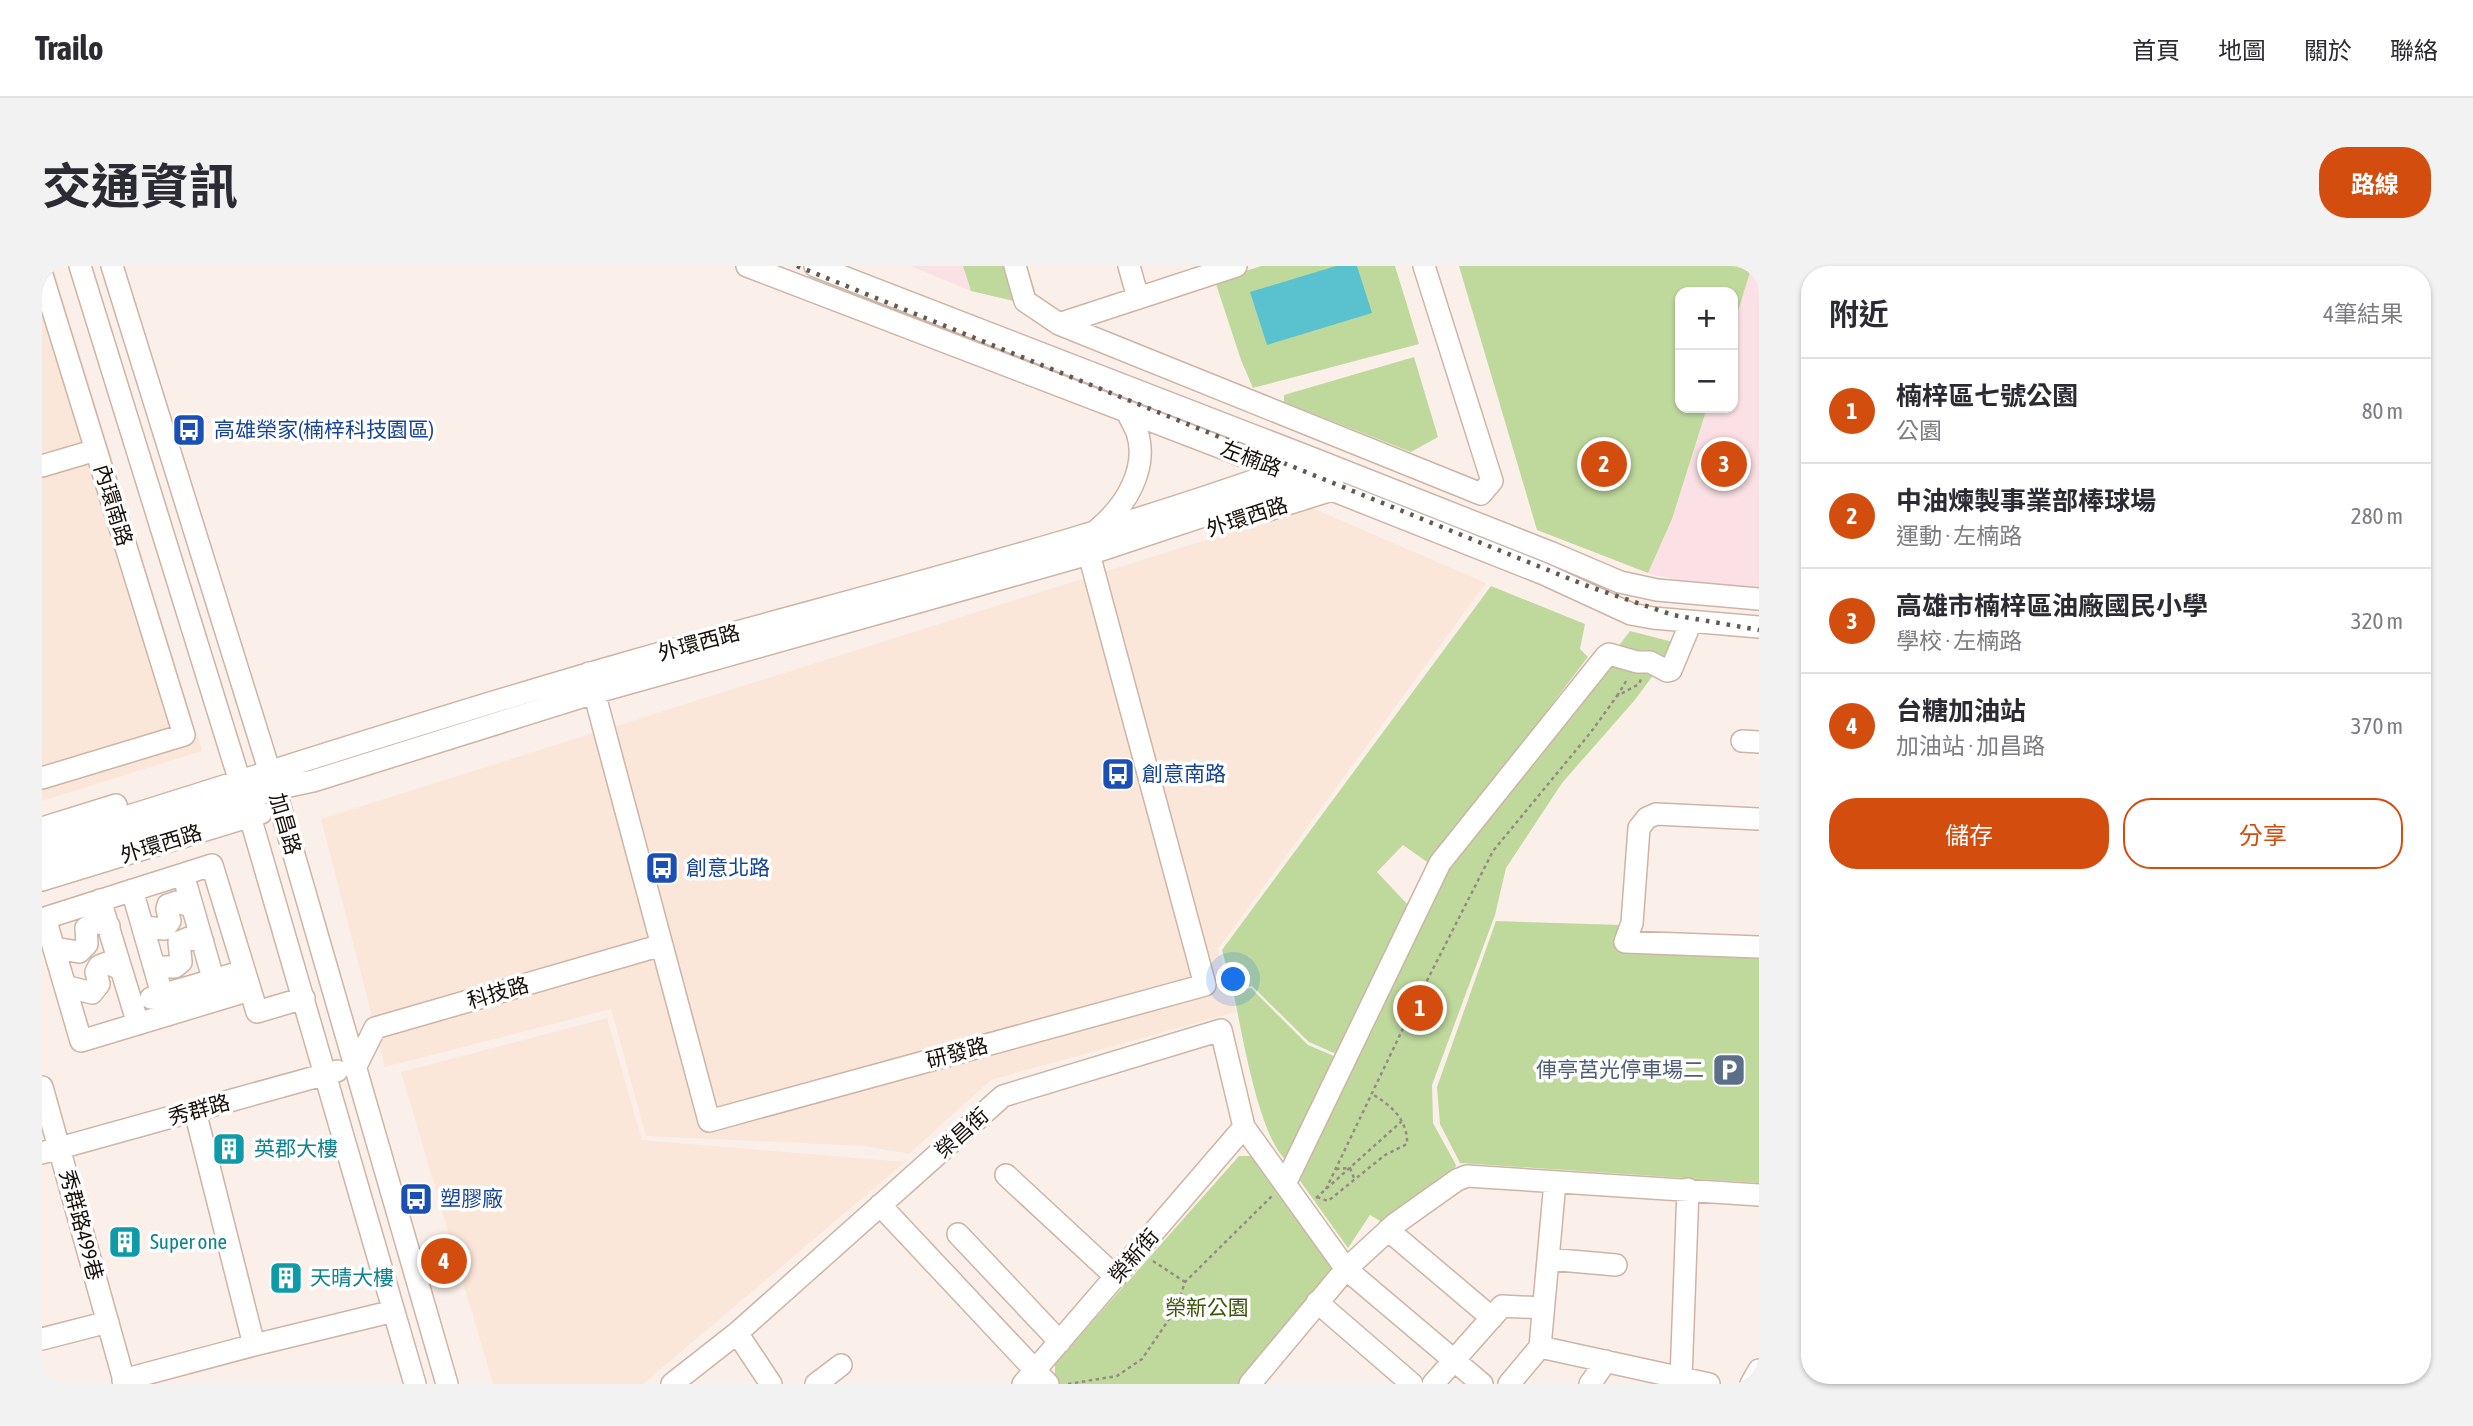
<!DOCTYPE html>
<html lang="zh-TW">
<meta charset="utf-8">
<style>
:root{--surface:#fff;--page:#f2f2f3;--text:#2b2b33;--muted:#7c7c81;--line:#e1e1e2;--accent:#d34d0e}
body{margin:0;font-family:"Asap Condensed","Noto Sans TC",sans-serif;background:var(--page);color:var(--text)}
.controls{position:absolute;right:21px;top:21px;display:grid;overflow:hidden;border-radius:14px;box-shadow:0 2px 5px #0004}
.controls button{width:63px;height:63px;display:grid;place-items:center;padding:0;border:0;border-bottom:2px solid var(--line);background:var(--surface);color:var(--text);font:35px sans-serif}
.you{position:absolute;left:1192px;top:714px;width:24px;height:24px;margin:-18px;border:5px solid #fff;border-radius:50%;background:#1a73e8;box-shadow:0 0 0 10px #1a73e833}
.badge{display:grid;place-items:center;width:46px;height:46px;border-radius:50%;background:var(--accent);color:#fff;font-size:23px;font-weight:700}
.pin{position:absolute;translate:-50% -50%;border:4px solid #fff;box-shadow:0 2px 7px #0006}
.list{margin:0;padding:0;list-style:none}
h2{display:flex;justify-content:space-between;align-items:center;height:91px;margin:0;padding:0 28px;font-size:30px}
h2 small{font-size:23px;font-weight:400;color:var(--muted)}
.list li{display:grid;grid-template-columns:46px 1fr auto;gap:21px;align-items:center;box-sizing:border-box;height:105px;padding:0 28px;border-top:2px solid var(--line)}
.list b{display:block;font-size:26px;white-space:nowrap}
.list p{margin:0;font-size:23px;white-space:nowrap;color:var(--muted)}
.list em{font-size:23px;font-style:normal;color:var(--muted)}
.actions{display:flex;gap:14px;padding:21px 28px}
.actions a{flex:1;padding:16px 0;border:2px solid var(--accent);border-radius:28px;text-align:center;font-size:24px;color:var(--accent)}
.actions .main{background:var(--accent);color:#fff}
.map{position:relative;flex:none;width:1717px;height:1118px;overflow:hidden;border-radius:28px}
header{display:flex;align-items:center;gap:42px;box-sizing:border-box;height:98px;padding:0 35px;background:var(--surface);border-bottom:2px solid var(--line)}
header strong{font-size:33px}
nav{display:flex;gap:38px;margin-inline-start:auto;font-size:24px}
.intro{display:flex;align-items:center;justify-content:space-between;box-sizing:border-box;height:168px;padding:0 42px}
h1{margin:0;font-size:49px}
.button{padding:18px 32px;border-radius:28px;background:var(--accent);color:#fff;font-size:24px;font-weight:700}
main{display:flex;gap:42px;padding:0 42px}
aside{flex:1;background:var(--surface);border-radius:28px;box-shadow:0 2px 5px #0004}
.map>svg:first-child{display:block}
.built{fill:#fbe6da}
.education{fill:#fbe1e5}
.green{fill:#bfd99d}
.water{fill:#5ac2ce}
.lines{fill:none;stroke-linecap:round;stroke-linejoin:round}
.minor-casing{stroke:#ceb4a5;stroke-width:24}
.path{stroke:#958b84;stroke-width:2.5;stroke-dasharray:3.5 3.5;stroke-linecap:butt}
.minor{stroke:#fff;stroke-width:21}
.rail{stroke:#635953;stroke-width:4.5;stroke-dasharray:3.5 7;stroke-linecap:butt}
.labels{text-anchor:middle;stroke-width:7;stroke-linejoin:round;paint-order:stroke}
.transit-label{font-size:21px;fill:#164399;stroke:#fff;text-anchor:start}
.street-label{font-size:21px;fill:#180f09;stroke:#fff}
.service-label{font-size:21px;fill:#4e5e75;stroke:#fff;text-anchor:end}
.culture-label{font-size:21px;fill:#0d838f;stroke:#fff;text-anchor:start}
.park-label{font-size:21px;fill:#3d550a;stroke:#fff}
</style>
<header>
<strong>Trailo</strong>
<nav><a>首頁</a><a>地圖</a><a>關於</a><a>聯絡</a></nav>
</header>
<div class="intro"><h1>交通資訊</h1><a class="button">路線</a></div>
<main>
<div class="map">
<svg width="1717" height="1118" viewBox="0 0 1717 1118">
<rect width="100%" height="100%" fill="#fbf0e9"/>
<path class="built" d="M 0,0 L 11,0 L 160,485 L 0,535 Z
M 1268,241 L 1444,317 L 1176,683 L 1194,746 L 949,814 L 867,888 L 822,880 L 604,870 L 569,743 L 343,801 L 279,553 Z
M 565,752 L 600,874 L 863,896 L 601,1118 L 451,1118 L 359,806 Z"/>
<path class="education" d="M 868,0 L 921,0 L 929,25 Z
M 1710,0 L 1717,0 L 1717,323 L 1653,318 L 1606,307 L 1630,253 L 1665,142 L 1691,142 L 1691,61 Z"/>
<path class="green" d="M 921,0 L 985,0 L 998,41 L 929,25 Z
M 1219,0 L 1353,0 L 1377,78 L 1211,122 L 1199,94 L 1173,15 Z
M 1417,0 L 1710,0 L 1691,61 L 1691,26 L 1638,26 L 1638,142 L 1665,142 L 1630,253 L 1606,307 L 1495,264 Z
M 1372,91 L 1396,171 L 1369,186 L 1242,136 L 1242,129 Z
M 1449,320 L 1543,358 L 1538,383 L 1546,391 L 1388,598 L 1361,579 L 1335,606 L 1367,640 L 1294,788 L 1267,776 L 1210,720 L 1190,722 L 1180,684 Z
M 1588,365 L 1635,377 L 1592,435 L 1520,517 L 1464,602 L 1453,649 L 1390,819 L 1391,857 L 1414,899 L 1408,914 L 1345,959 L 1328,949 L 1306,982 L 1256,912 L 1403,609 Z
M 1454,655 L 1580,659 L 1575,681 L 1717,688 L 1717,917 L 1418,897 L 1398,858 L 1395,821 Z
M 1209,722 L 1266,779 L 1292,790 L 1248,893 L 1245,895 C 1216,870 1200,765 1191,725 Z
M 1197,890 L 1214,890 L 1292,995 L 1292,1008 L 1200,1118 L 1018,1118 L 1013,1112 L 1013,1098 Z"/>
<path class="water" d="M 1294,0 L 1315,0 L 1330,47 L 1225,79 L 1208,26 Z"/>
<g class="lines">
<defs>
<path id="minor" d="M 38,0 L 198,516 L 373,1118
M 70,0 L 233,523 L 405,1118
M 705,0 L 1290,224 L 1502,308 L 1589,348 L 1611,352 L 1717,361
M 773,0 L 1272,193 L 1510,287 L 1578,316 L 1615,324 L 1717,333
M 973,0 L 983,35 L 1017,58 L 1439,228 L 1450,215 L 1382,0
M 1087,0 L 1096,32
M 0,9 L 142,469 L 0,512
M 1017,58 L 1194,0
M 0,200 L 54,184
M 1223,245 L 1293,223
M 1055,264 C 1083,241 1107,203 1095,166 C 1092,159 1088,152 1085,146
M 547,407 L 667,855 L 1163,719 L 1047,288
M 1700,475 L 1717,476
M 1717,553 L 1614,548 L 1605,552 L 1597,562 L 1590,657 L 1583,676 L 1717,681
M 0,562 L 74,539
M 0,577 C 196,517 390,452 587,396 C 816,331 1048,276 1272,193
M 0,595 L 233,523 L 271,515 L 552,427 L 1047,288 L 1300,204
M 141,608 L 177,733
M 0,614 L 219,547
M 90,624 L 126,749
M 58,634 L 96,758
M 101,661 L 122,663 L 128,655 L 125,643 L 126,639 L 135,636 L 150,640
M 12,682 L 37,686 L 45,678 L 44,662 L 53,656 L 67,660
M 112,701 L 133,701 L 139,696 L 137,676 L 147,672 L 161,676
M 23,720 L 50,727 L 57,718 L 54,706 L 57,700 L 65,697 L 79,703
M 208,724 L 39,775 L 3,652 L 170,599 C 185,648 200,697 215,746 L 262,732
M 109,732 L 202,705
M 314,800 L 333,762 L 620,679
M 0,821 L 83,1118
M 153,845 L 212,1079
M 0,887 L 295,805
M 964,909 L 1074,1011
M 1243,918 L 1398,597 L 1564,390 L 1567,388 L 1595,396 L 1608,396 L 1625,405 L 1629,404 L 1649,356
M 838,939 L 1006,1118
M 1346,964 L 1450,1052
M 916,968 L 1018,1076
M 1506,993 L 1574,999
M 1275,1036 L 1370,1118
M 695,1067 L 729,1118
M 0,1073 L 66,1056
M 1498,1081 L 1513,916
M 1639,1113 L 1646,923
M 81,1114 L 212,1079 L 352,1045
M 630,1118 L 695,1067 L 961,830 L 1179,764 L 1202,861 L 1304,1003 L 1440,1118
M 774,1118 L 799,1099
M 981,1118 L 1202,861
M 1208,1118 L 1304,1003 L 1353,958 L 1415,914 L 1425,910 L 1717,929
M 1391,1118 L 1460,1040 L 1501,1042
M 1467,1118 L 1498,1081 L 1667,1118
M 1548,1118 L 1564,1095
M 1709,1118 L 1717,1104"/>
</defs>
<use href="#minor" class="minor-casing"/>
<path class="path" d="M 1575,430 L 1586,412
M 1294,903 L 1308,902 L 1312,912
M 1284,923 L 1367,750 L 1451,585 L 1549,466 L 1575,430 L 1597,418 L 1599,413
M 1275,931 L 1286,935 L 1343,889 L 1365,878 C 1366,854 1349,839 1330,828
M 1274,932 L 1360,855
M 1111,995 L 1143,1016
M 1026,1118 L 1075,1110 L 1100,1093 L 1134,1043 L 1143,1016 L 1230,930"/>
<use href="#minor" class="minor"/>
<path class="rail" d="M 755,0 L 1548,321 L 1631,349 L 1717,364"/>
</g>
<defs>
<symbol id="bus-square" viewBox="-11 -11 22 22"><rect x="-9" y="-9" width="18" height="18" rx="4" fill="#1a4fb4" stroke="#fff"/><path d="M-5-6H5V4H4V6H2V4H-2V6H-4V4H-5ZM-3.5-4V0h7V-4ZM-3.5 1.2v1.5H-2V1.2ZM2 1.2v1.5H3.5V1.2Z" fill="#fff"/></symbol>
<symbol id="parking-square" viewBox="-11 -11 22 22"><rect x="-9" y="-9" width="18" height="18" rx="4" fill="#5c6f8a" stroke="#fff"/><path d="M-3.5-5.5H1a3.5 3.5 0 0 1 0 7H-1V5.5H-3.5ZM-1-3.4V-.6H.8a1.4 1.4 0 0 0 0-2.8Z" fill="#fff"/></symbol>
<symbol id="building-square" viewBox="-11 -11 22 22"><rect x="-9" y="-9" width="18" height="18" rx="4" fill="#0f9aa8" stroke="#fff"/><path d="M-4-6H4V6H1V3H-1V6H-4ZM-2.5-4.3h1.7v1.8h-1.7ZM.8-4.3h1.7v1.8H.8ZM-2.5-1h1.7V.8h-1.7ZM.8-1h1.7V.8H.8Z" fill="#fff"/></symbol>
</defs>
<g fill-rule="evenodd">
<use href="#bus-square" x="128" y="145" width="38" height="38"/>
<use href="#bus-square" x="1057" y="489" width="38" height="38"/>
<use href="#bus-square" x="601" y="583" width="38" height="38"/>
<use href="#parking-square" x="1668" y="785" width="38" height="38"/>
<use href="#building-square" x="168" y="864" width="38" height="38"/>
<use href="#bus-square" x="355" y="914" width="38" height="38"/>
<use href="#building-square" x="64" y="957" width="38" height="38"/>
<use href="#building-square" x="225" y="993" width="38" height="38"/>
</g>
<g class="labels">
<g class="transit-label">
<text x="172" y="171">高雄榮家(楠梓科技園區)</text>
<text x="1100" y="515">創意南路</text>
<text x="644" y="609">創意北路</text>
<text x="398" y="940">塑膠廠</text>
</g>
<g class="street-label">
<text transform="translate(1209 193) rotate(21)" y="7">左楠路</text>
<text transform="translate(71 239) rotate(73)" y="7">內環南路</text>
<text transform="translate(1205 251) rotate(-18)" y="7">外環西路</text>
<text transform="translate(657 377) rotate(-15)" y="7">外環西路</text>
<text transform="translate(243 558) rotate(74)" y="7">加昌路</text>
<text transform="translate(119 578) rotate(-17)" y="7">外環西路</text>
<text transform="translate(456 727) rotate(-16)" y="7">科技路</text>
<text transform="translate(915 787) rotate(-15)" y="7">研發路</text>
<text transform="translate(157 844) rotate(-15)" y="7">秀群路</text>
<text transform="translate(920 867) rotate(-42)" y="7">榮昌街</text>
<text transform="translate(39 959) rotate(75)" y="7">秀群路499巷</text>
<text transform="translate(1092 990) rotate(-49)" y="7">榮新街</text>
</g>
<g class="service-label">
<text x="1662" y="811">俥亭莒光停車場二</text>
</g>
<g class="culture-label">
<text x="212" y="890">英郡大樓</text>
<text x="108" y="983">Super one</text>
<text x="268" y="1019">天晴大樓</text>
</g>
<g class="park-label">
<text x="1165" y="1049">榮新公園</text>
</g>
</g>
</svg>
<div class="controls">
<button>+</button>
<button>−</button>
</div>
<div class="you"></div>
<div class="pin badge" style="left:1378px;top:742px">1</div>
<div class="pin badge" style="left:1562px;top:198px">2</div>
<div class="pin badge" style="left:1682px;top:198px">3</div>
<div class="pin badge" style="left:402px;top:995px">4</div>
</div>
<aside>
<h2>附近<small>4筆結果</small></h2>
<ul class="list">
<li><span class="badge">1</span><div><b>楠梓區七號公園</b><p>公園</p></div><em>80 m</em></li>
<li><span class="badge">2</span><div><b>中油煉製事業部棒球場</b><p>運動 · 左楠路</p></div><em>280 m</em></li>
<li><span class="badge">3</span><div><b>高雄市楠梓區油廠國民小學</b><p>學校 · 左楠路</p></div><em>320 m</em></li>
<li><span class="badge">4</span><div><b>台糖加油站</b><p>加油站 · 加昌路</p></div><em>370 m</em></li>
</ul>
<div class="actions"><a class="main">儲存</a><a>分享</a></div>
</aside>
</main>
